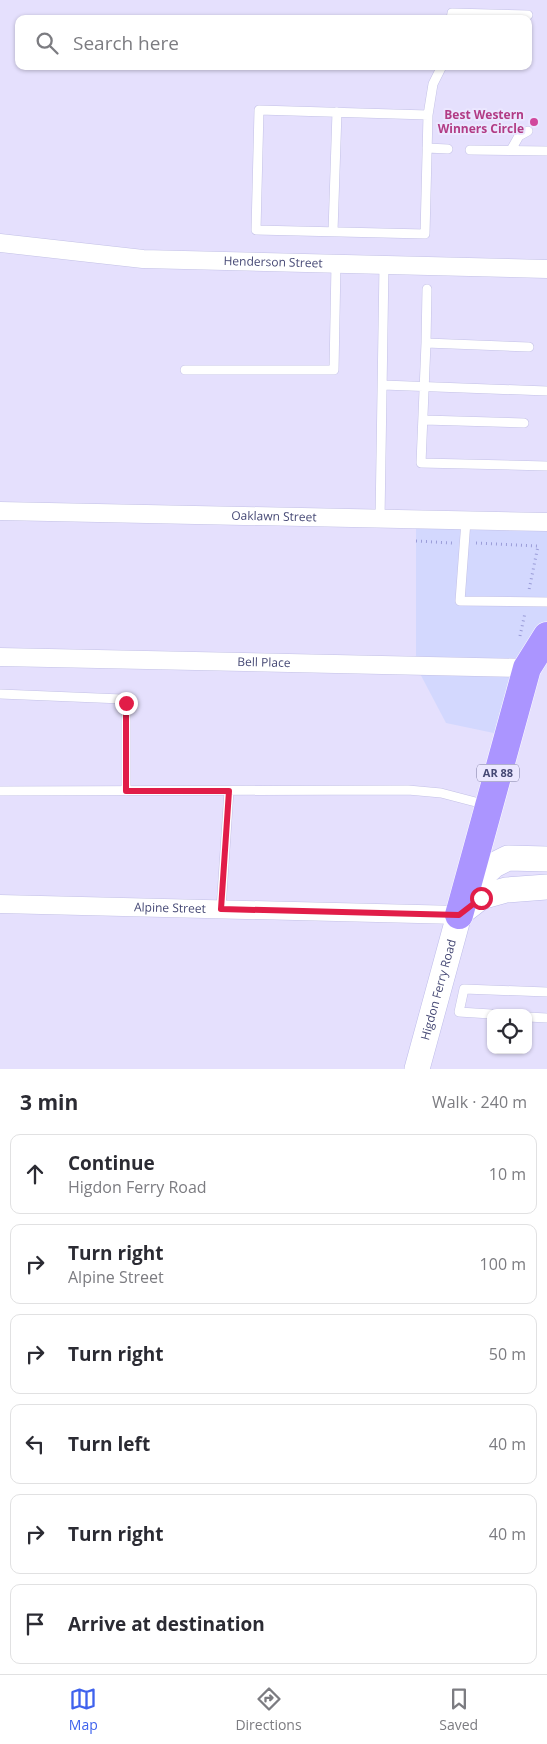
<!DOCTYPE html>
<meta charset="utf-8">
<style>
:root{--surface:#fff;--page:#f7f7f7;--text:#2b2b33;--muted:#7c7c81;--line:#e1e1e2;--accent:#3f62ed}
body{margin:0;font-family:"Open Sans",sans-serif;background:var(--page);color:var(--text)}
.controls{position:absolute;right:15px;bottom:15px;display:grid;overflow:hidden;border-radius:10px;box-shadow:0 1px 4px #0004}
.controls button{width:45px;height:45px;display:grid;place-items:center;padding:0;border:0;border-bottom:1px solid var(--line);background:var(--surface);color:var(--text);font:25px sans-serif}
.stop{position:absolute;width:15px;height:15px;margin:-11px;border:4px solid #e11d48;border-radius:50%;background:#fff}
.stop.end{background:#e11d48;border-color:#fff;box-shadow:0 1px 5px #0008}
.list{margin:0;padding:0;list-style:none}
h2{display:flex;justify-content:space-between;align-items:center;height:65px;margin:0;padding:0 20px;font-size:21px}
h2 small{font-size:16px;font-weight:400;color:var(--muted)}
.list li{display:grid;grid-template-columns:32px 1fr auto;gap:15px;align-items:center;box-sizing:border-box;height:80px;margin:0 10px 10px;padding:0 10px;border:1px solid var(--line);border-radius:10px}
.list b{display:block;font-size:19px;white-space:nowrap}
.list p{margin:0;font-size:16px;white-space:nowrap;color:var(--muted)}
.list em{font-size:16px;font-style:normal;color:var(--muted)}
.icon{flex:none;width:28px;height:28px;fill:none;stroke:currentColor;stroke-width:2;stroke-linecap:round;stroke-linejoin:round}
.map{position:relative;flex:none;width:547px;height:1069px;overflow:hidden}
.search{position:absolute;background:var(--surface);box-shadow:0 1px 4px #0004;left:15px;right:15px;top:15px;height:55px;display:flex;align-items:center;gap:12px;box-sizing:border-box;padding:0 18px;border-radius:10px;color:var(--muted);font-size:19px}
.sheet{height:605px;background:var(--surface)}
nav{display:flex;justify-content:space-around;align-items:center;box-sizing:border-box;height:70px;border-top:1px solid var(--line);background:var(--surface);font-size:14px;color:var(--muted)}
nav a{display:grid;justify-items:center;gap:2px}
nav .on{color:var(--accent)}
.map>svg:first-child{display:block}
.commercial{fill:#d3d8fe}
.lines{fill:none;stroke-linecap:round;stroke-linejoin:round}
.service-casing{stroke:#c3c1e6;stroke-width:10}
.minor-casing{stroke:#c3c1e6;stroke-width:19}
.secondary-casing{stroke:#bdbbe9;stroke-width:26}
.primary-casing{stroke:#fff;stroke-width:29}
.path{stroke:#9a9cd8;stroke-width:3;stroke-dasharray:1 4;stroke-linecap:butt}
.service{stroke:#fff;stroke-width:9}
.minor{stroke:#fff;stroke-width:18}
.secondary{stroke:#fff;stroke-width:25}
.primary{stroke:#ab95ff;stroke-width:28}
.route{stroke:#e11d48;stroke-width:6}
.hotel-dot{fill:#d1479c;stroke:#ebe7ff;stroke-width:2}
.labels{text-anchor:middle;stroke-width:4;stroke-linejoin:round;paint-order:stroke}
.shield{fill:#ebe7ff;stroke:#78789e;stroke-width:1}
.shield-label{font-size:11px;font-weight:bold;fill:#464975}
.hotel-label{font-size:12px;font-weight:bold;fill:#b23c85;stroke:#ebe7ff;text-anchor:end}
.street-label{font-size:12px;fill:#464975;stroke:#ebe7ff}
</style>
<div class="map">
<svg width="547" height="1069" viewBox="0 0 547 1069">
<rect width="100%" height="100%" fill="#e5e0fd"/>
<path class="commercial" d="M 416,520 L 547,522 L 547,636 L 508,736 L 446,723 L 416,666 Z"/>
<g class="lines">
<defs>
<path id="service" d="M 451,19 L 452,13 L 528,15
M 428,115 L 259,110 L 256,230 L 425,234 L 428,115 L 433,84 L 442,66
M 427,148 L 448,149
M 470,150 L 547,151
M 511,150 L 519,136 L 528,131
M 333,231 L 337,112
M 426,343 L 427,289
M 529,347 L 426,343 L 421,463 L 547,466
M 185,370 L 334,370 L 336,264
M 383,385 L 547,391
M 424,420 L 524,423
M 380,519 L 384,265
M 466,521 L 460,601 L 547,602
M 0,694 L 122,699 L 126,703 L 126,791
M 0,791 L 408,790 L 441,793 L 487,805
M 221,909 L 229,791
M 491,1014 L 459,1012 L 464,989 L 547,992
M 528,1017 L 547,1018"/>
<g id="minor">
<path id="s1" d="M 0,243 L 143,259 L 547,269"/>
<path id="s2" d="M 0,511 L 547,522"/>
<path id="s3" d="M 0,657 L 527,668"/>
<path id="s4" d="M 0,904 L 459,915"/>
</g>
<g id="secondary">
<path d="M 463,911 L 481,897 L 506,890 L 547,887"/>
<path id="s5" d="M 417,1069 L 459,915 L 481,877 L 494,865 L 508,858 L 547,859"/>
</g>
<path id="primary" d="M 459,915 L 527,668 L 547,636"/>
</defs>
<use href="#service" class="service-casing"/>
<use href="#minor" class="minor-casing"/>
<use href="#secondary" class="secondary-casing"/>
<use href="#primary" class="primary-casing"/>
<path class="path" d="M 416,541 L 452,543
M 476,543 L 538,546 L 529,590
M 520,636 L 525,613"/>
<use href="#service" class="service"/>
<use href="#minor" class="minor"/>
<use href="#secondary" class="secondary"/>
<use href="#primary" class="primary"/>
</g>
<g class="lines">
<path class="route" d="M 126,703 L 126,791 L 229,791 L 221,909 L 459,915 L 481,898"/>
</g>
<circle class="hotel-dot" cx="534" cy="122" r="5"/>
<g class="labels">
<rect class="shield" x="477" y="764.5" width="42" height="17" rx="4"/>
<g class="shield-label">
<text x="498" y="777">AR 88</text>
</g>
<g class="hotel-label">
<text x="524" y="119">Best Western<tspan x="524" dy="14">Winners Circle</tspan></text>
</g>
<g class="street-label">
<text dy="4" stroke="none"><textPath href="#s1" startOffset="274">Henderson Street</textPath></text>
<text dy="4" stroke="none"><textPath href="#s2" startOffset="274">Oaklawn Street</textPath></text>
<text dy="4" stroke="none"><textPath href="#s3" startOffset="264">Bell Place</textPath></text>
<text dy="4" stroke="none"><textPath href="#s4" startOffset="170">Alpine Street</textPath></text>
<text dy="4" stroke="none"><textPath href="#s5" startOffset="82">Higdon Ferry Road</textPath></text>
</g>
</g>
</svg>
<div class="controls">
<button><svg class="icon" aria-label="locate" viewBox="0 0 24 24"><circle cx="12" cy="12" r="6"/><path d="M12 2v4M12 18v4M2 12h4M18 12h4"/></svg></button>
</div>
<div class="stop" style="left:481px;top:898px"></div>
<div class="stop end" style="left:126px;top:703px"></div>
<div class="search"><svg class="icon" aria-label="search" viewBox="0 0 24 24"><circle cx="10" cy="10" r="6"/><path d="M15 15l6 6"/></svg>Search here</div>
</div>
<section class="sheet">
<h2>3 min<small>Walk · 240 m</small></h2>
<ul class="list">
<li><svg class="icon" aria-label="ahead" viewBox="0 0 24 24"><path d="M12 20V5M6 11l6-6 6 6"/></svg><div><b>Continue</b><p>Higdon Ferry Road</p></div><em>10 m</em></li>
<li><svg class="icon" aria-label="right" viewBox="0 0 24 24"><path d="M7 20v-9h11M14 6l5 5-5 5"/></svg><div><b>Turn right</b><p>Alpine Street</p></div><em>100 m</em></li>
<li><svg class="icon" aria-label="right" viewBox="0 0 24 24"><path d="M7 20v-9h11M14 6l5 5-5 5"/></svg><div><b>Turn right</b></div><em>50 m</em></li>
<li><svg class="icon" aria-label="left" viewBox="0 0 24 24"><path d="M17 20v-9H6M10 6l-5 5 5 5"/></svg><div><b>Turn left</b></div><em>40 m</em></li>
<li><svg class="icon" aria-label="right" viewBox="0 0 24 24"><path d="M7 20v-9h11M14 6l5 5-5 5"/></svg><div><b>Turn right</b></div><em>40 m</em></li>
<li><svg class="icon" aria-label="arrive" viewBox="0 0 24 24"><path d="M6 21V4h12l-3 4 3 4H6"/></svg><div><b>Arrive at destination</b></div></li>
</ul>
</section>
<nav>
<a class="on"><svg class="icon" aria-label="map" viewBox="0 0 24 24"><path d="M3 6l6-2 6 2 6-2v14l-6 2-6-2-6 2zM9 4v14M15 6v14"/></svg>Map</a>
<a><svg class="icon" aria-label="directions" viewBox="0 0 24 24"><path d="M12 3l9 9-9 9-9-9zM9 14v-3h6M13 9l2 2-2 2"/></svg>Directions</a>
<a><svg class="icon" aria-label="saved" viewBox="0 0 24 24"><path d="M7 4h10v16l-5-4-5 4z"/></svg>Saved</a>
</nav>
